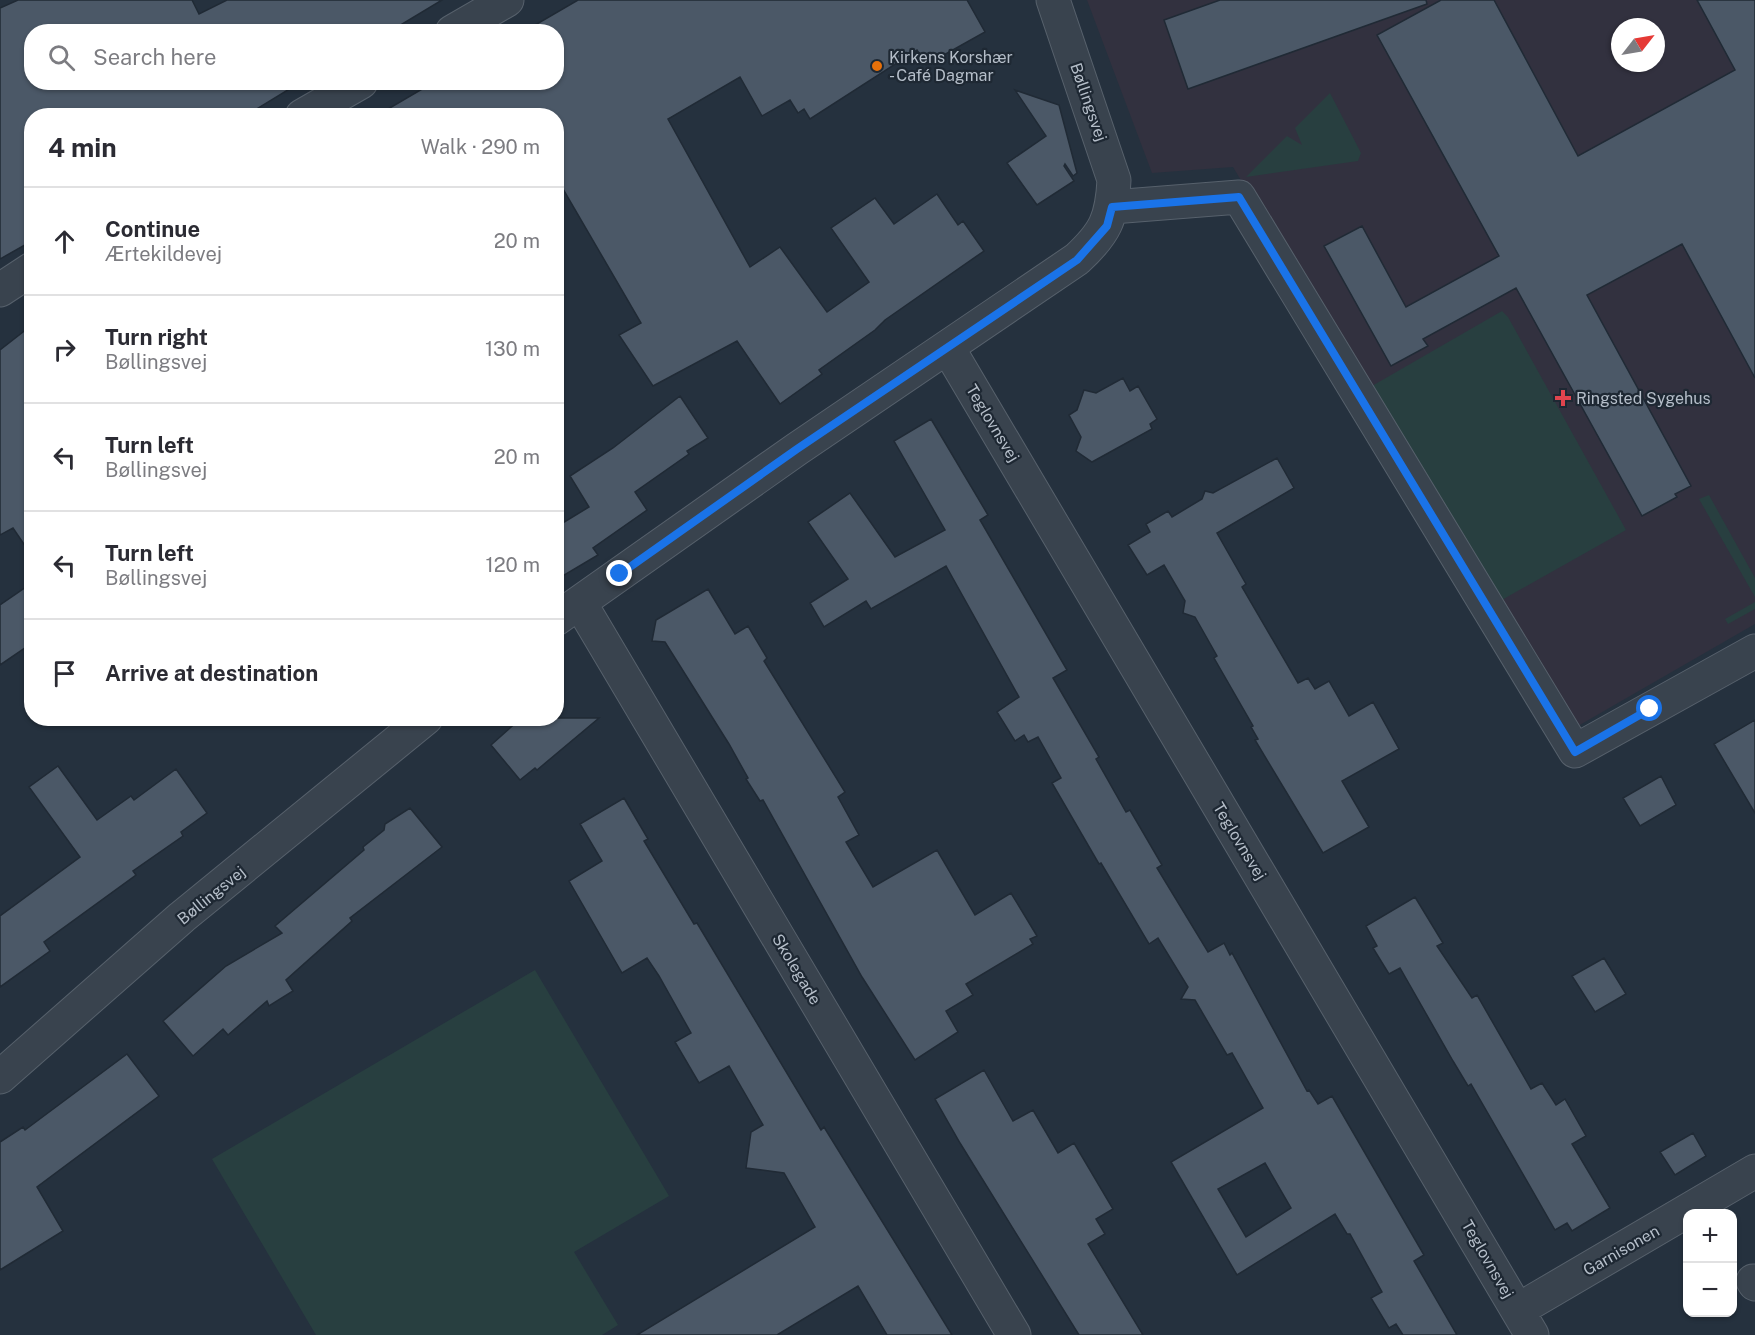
<!DOCTYPE html>
<meta charset="utf-8">
<style>
:root{--surface:#fff;--page:#f7f7f7;--text:#2b2b33;--muted:#7c7c81;--line:#e1e1e2}
body{margin:0;font-family:"Public Sans",sans-serif;background:var(--page);color:var(--text)}
.controls{position:absolute;right:18px;bottom:18px;display:grid;overflow:hidden;border-radius:12px;box-shadow:0 2px 4px #0004}
.controls button{width:54px;height:54px;display:grid;place-items:center;padding:0;border:0;border-bottom:2px solid var(--line);background:var(--surface);color:var(--text);font:30px sans-serif}
.compass{position:absolute;left:1611px;top:18px;width:54px;height:54px;border-radius:50%;background:var(--surface);box-shadow:0 2px 4px #0004;rotate:59deg}
.stop{position:absolute;width:18px;height:18px;margin:-14px;border:4px solid #1a73e8;border-radius:50%;background:#fff}
.stop.end{background:#1a73e8;border-color:#fff;box-shadow:0 2px 6px #0008}
.list{margin:0;padding:0;list-style:none}
h2{display:flex;justify-content:space-between;align-items:center;height:78px;margin:0;padding:0 24px;font-size:26px}
h2 small{font-size:20px;font-weight:400;color:var(--muted)}
.list li{display:grid;grid-template-columns:39px 1fr auto;gap:18px;align-items:center;box-sizing:border-box;height:108px;padding:0 24px;border-top:2px solid var(--line)}
.list b{display:block;font-size:22px;white-space:nowrap}
.list p{margin:0;font-size:20px;white-space:nowrap;color:var(--muted)}
.list em{font-size:20px;font-style:normal;color:var(--muted)}
.icon{flex:none;width:33px;height:33px;fill:none;stroke:currentColor;stroke-width:2;stroke-linecap:round;stroke-linejoin:round}
.map{position:relative;flex:none;width:1755px;height:1335px;overflow:hidden}
.search{position:absolute;background:var(--surface);box-shadow:0 2px 4px #0004;left:24px;top:24px;width:540px;height:66px;display:flex;align-items:center;gap:15px;box-sizing:border-box;padding:0 21px;border-radius:24px;color:var(--muted);font-size:22px}
.panel{position:absolute;background:var(--surface);box-shadow:0 2px 4px #0004;left:24px;top:108px;width:540px;height:618px;border-radius:24px}
.map>svg:first-child{display:block}
.medical{fill:#32313f;fill-rule:evenodd}
.green{fill:#283f40}
.building{fill:#4b5867;stroke:#202a35;stroke-width:1.5;fill-rule:evenodd}
.lines{fill:none;stroke-linecap:round;stroke-linejoin:round}
.minor-casing{stroke:#57616c;stroke-width:35}
.minor{stroke:#39434e;stroke-width:33}
.route{stroke:#1a73e8;stroke-width:8}
.food-dot{fill:#e8710a;stroke:#1e2833;stroke-width:2}
.health-dot{fill:#e0444e;stroke:#1e2833;stroke-width:2}
.labels{text-anchor:middle;stroke-width:4.5;stroke-linejoin:round;paint-order:stroke}
.poi-label{font-size:16px;fill:#b5bec9;stroke:#1e2833;text-anchor:start}
.street-label{font-size:16px;fill:#b5bec9;stroke:#1e2833}
</style>
<div class="map">
<svg width="1755" height="1335" viewBox="0 0 1755 1335">
<rect width="100%" height="100%" fill="#25313e"/>
<path class="medical" d="M 1087,0 L 1755,0 L 1755,624 L 1571,730 L 1233,167 L 1152,173 ZM 1620,27 L 1656,27 L 1656,63 L 1620,63 Z"/>
<path class="green" d="M 1330,93 L 1361,153 L 1358,161 L 1246,177 L 1287,136 L 1302,145 L 1295,128 Z
M 1502,311 L 1508,317 L 1626,530 L 1500,601 L 1372,386 Z
M 1709,495 L 1755,578 L 1755,597 L 1699,499 Z
M 1755,602 L 1755,609 L 1728,624 L 1725,619 Z
M 535,970 L 669,1196 L 574,1252 L 618,1325 L 602,1335 L 316,1335 L 212,1159 Z"/>
<path class="building" d="M 18,0 L 192,0 L 199,14 L 227,0 L 442,0 L 389,32 L 32,32 L 32,82 L 301,82 L 245,116 L 32,116 L 32,241 L 0,259 L 0,8 Z
M 578,0 L 967,0 L 985,32 L 926,65 L 917,50 L 810,119 L 804,109 L 798,113 L 790,100 L 762,116 L 740,77 L 668,119 L 750,267 L 780,247 L 827,312 L 869,282 L 831,228 L 875,198 L 894,224 L 937,194 L 958,225 L 963,221 L 984,251 L 885,320 L 875,330 L 819,370 L 822,374 L 780,404 L 737,341 L 653,386 L 619,335 L 641,323 L 556,177 L 556,116 L 376,116 L 434,82 L 556,82 L 556,32 L 523,32 Z
M 1220,0 L 1426,0 L 1427,4 L 1188,89 L 1164,20 Z
M 1441,0 L 1494,0 L 1578,156 L 1735,70 L 1697,0 L 1755,0 L 1755,378 L 1682,244 L 1587,295 L 1691,486 L 1675,494 L 1677,497 L 1642,516 L 1516,288 L 1423,339 L 1428,346 L 1391,366 L 1324,246 L 1362,226 L 1406,307 L 1499,256 L 1377,35 Z
M 1015,90 L 1059,105 L 1077,173 L 1073,176 L 1065,164 L 1064,166 L 1074,181 L 1037,205 L 1007,163 L 1046,136 Z
M 32,325 L 32,556 L 13,528 L 0,535 L 0,350 Z
M 1123,378 L 1130,391 L 1138,386 L 1157,419 L 1150,424 L 1152,429 L 1092,462 L 1076,451 L 1081,437 L 1069,415 L 1077,410 L 1084,390 L 1096,393 Z
M 680,396 L 708,438 L 687,451 L 689,454 L 635,492 L 647,510 L 593,548 L 598,555 L 556,580 L 556,527 L 589,507 L 570,476 L 613,448 Z
M 931,419 L 988,515 L 980,520 L 1067,670 L 1053,678 L 1099,757 L 1096,759 L 1126,812 L 1130,810 L 1162,865 L 1157,868 L 1208,952 L 1224,943 L 1230,955 L 1232,953 L 1307,1091 L 1309,1090 L 1318,1104 L 1332,1096 L 1424,1255 L 1414,1261 L 1457,1335 L 1403,1335 L 1396,1324 L 1389,1328 L 1371,1298 L 1382,1292 L 1350,1234 L 1347,1234 L 1335,1214 L 1237,1275 L 1171,1162 L 1263,1108 L 1232,1053 L 1227,1055 L 1195,1000 L 1181,999 L 1188,987 L 1158,938 L 1149,944 L 1101,863 L 1099,864 L 1052,783 L 1061,778 L 1038,737 L 1028,742 L 1024,735 L 1015,741 L 997,712 L 1019,697 L 946,566 L 871,609 L 866,601 L 824,627 L 810,603 L 848,579 L 808,522 L 850,493 L 895,557 L 945,530 L 894,441 ZM 1265,1163 L 1291,1208 L 1246,1237 L 1218,1189 Z
M 1277,458 L 1294,488 L 1217,533 L 1246,584 L 1242,587 L 1298,683 L 1308,678 L 1315,689 L 1329,681 L 1349,716 L 1373,702 L 1399,749 L 1342,781 L 1369,827 L 1323,853 L 1255,740 L 1258,739 L 1251,727 L 1253,726 L 1214,658 L 1217,656 L 1195,617 L 1183,613 L 1185,601 L 1164,565 L 1147,575 L 1128,545 L 1150,532 L 1146,524 L 1168,511 L 1172,517 L 1202,499 L 1205,491 L 1213,493 Z
M 32,583 L 32,643 L 0,665 L 0,605 Z
M 708,589 L 735,634 L 748,626 L 767,658 L 764,661 L 845,792 L 838,797 L 859,835 L 846,842 L 873,887 L 937,850 L 975,915 L 1011,893 L 1037,936 L 1030,939 L 1033,944 L 966,984 L 973,995 L 946,1011 L 958,1032 L 915,1060 L 862,977 L 763,800 L 760,801 L 746,779 L 748,778 L 729,744 L 665,642 L 652,641 L 656,620 Z
M 521,718 L 599,718 L 537,770 L 535,768 L 520,780 L 491,745 Z
M 1755,720 L 1755,813 L 1714,744 Z
M 58,766 L 97,820 L 131,796 L 134,800 L 176,769 L 207,813 L 181,832 L 183,836 L 133,871 L 136,875 L 44,942 L 50,951 L 0,987 L 0,916 L 80,857 L 29,787 Z
M 1661,776 L 1676,805 L 1640,826 L 1623,798 Z
M 624,798 L 648,839 L 644,841 L 694,924 L 697,923 L 821,1130 L 824,1127 L 952,1335 L 887,1335 L 858,1286 L 777,1335 L 637,1335 L 815,1227 L 784,1173 L 746,1168 L 751,1132 L 763,1125 L 729,1066 L 699,1083 L 675,1042 L 691,1033 L 659,976 L 647,958 L 622,973 L 569,881 L 602,861 L 580,824 Z
M 410,808 L 442,847 L 350,918 L 352,921 L 286,980 L 293,991 L 269,1006 L 267,1001 L 228,1035 L 223,1029 L 193,1056 L 163,1021 L 226,966 L 282,933 L 275,926 L 364,850 L 363,847 L 384,830 L 385,824 Z
M 1415,897 L 1443,943 L 1437,946 L 1472,998 L 1477,995 L 1531,1089 L 1542,1083 L 1556,1105 L 1565,1099 L 1586,1136 L 1572,1144 L 1610,1208 L 1572,1231 L 1567,1223 L 1555,1230 L 1471,1084 L 1468,1086 L 1453,1061 L 1400,968 L 1389,974 L 1373,948 L 1377,946 L 1366,926 Z
M 1604,958 L 1626,994 L 1595,1012 L 1572,976 Z
M 127,1054 L 159,1096 L 37,1187 L 63,1231 L 0,1270 L 0,1142 L 23,1127 L 25,1130 Z
M 984,1070 L 1013,1121 L 1033,1110 L 1058,1153 L 1074,1143 L 1113,1209 L 1096,1219 L 1105,1234 L 1088,1244 L 1143,1335 L 1079,1335 L 960,1143 L 935,1099 Z
M 1693,1133 L 1706,1156 L 1675,1175 L 1660,1152 Z"/>
<g class="lines">
<defs>
<path id="minor" d="M 452,32 L 507,0
M 302,116 L 361,82
M 1112,207 L 1239,197 L 1575,751 L 1755,651
M 0,290 L 32,269
M 948,348 L 1532,1335
M 580,603 L 1014,1335
M 556,619 L 797,449 L 1077,259 C 1105,233 1112,219 1114,180 L 1053,0
M 0,1077 L 182,917 L 426,718
M 1753,1281 L 1755,1284
M 1518,1310 L 1755,1171"/>
</defs>
<use href="#minor" class="minor-casing"/>
<use href="#minor" class="minor"/>
</g>
<g class="lines">
<path class="route" d="M 620,574 L 797,449 L 1077,260 L 1107,226 L 1112,207 L 1239,197 L 1575,752 L 1650,709"/>
</g>
<circle class="food-dot" cx="877" cy="66" r="6"/>
<path class="health-dot" d="M1560 389h6v6h6v6h-6v6h-6v-6h-6v-6h6z"/>
<g class="labels">
<g class="poi-label">
<text x="889" y="63">Kirkens Korshær<tspan x="889" dy="18">- Café Dagmar</tspan></text>
<text x="1576" y="404">Ringsted Sygehus</text>
</g>
<g class="street-label">
<text transform="translate(1089 102) rotate(71)" y="6">Bøllingsvej</text>
<text transform="translate(993 423) rotate(59)" y="6">Teglovnsvej</text>
<text transform="translate(1240 841) rotate(59)" y="6">Teglovnsvej</text>
<text transform="translate(211 895) rotate(-39)" y="6">Bøllingsvej</text>
<text transform="translate(797 969) rotate(59)" y="6">Skolegade</text>
<text transform="translate(1621 1250) rotate(-30)" y="6">Garnisonen</text>
<text transform="translate(1488 1259) rotate(60)" y="6">Teglovnsvej</text>
</g>
</g>
</svg>
<div class="controls">
<button>+</button>
<button>−</button>
</div>
<svg class="compass" viewBox="-18 -18 36 36"><path d="M0-13l5 13h-10z" fill="#e53935"/><path d="M0 13l5-13h-10z" fill="#7c7c81"/></svg>
<div class="stop" style="left:1650px;top:709px"></div>
<div class="stop end" style="left:620px;top:574px"></div>
<div class="search"><svg class="icon" aria-label="search" viewBox="0 0 24 24"><circle cx="10" cy="10" r="6"/><path d="M15 15l6 6"/></svg>Search here</div>
<section class="panel">
<h2>4 min<small>Walk · 290 m</small></h2>
<ul class="list">
<li><svg class="icon" aria-label="ahead" viewBox="0 0 24 24"><path d="M12 20V5M6 11l6-6 6 6"/></svg><div><b>Continue</b><p>Ærtekildevej</p></div><em>20 m</em></li>
<li><svg class="icon" aria-label="right" viewBox="0 0 24 24"><path d="M7 20v-9h11M14 6l5 5-5 5"/></svg><div><b>Turn right</b><p>Bøllingsvej</p></div><em>130 m</em></li>
<li><svg class="icon" aria-label="left" viewBox="0 0 24 24"><path d="M17 20v-9H6M10 6l-5 5 5 5"/></svg><div><b>Turn left</b><p>Bøllingsvej</p></div><em>20 m</em></li>
<li><svg class="icon" aria-label="left" viewBox="0 0 24 24"><path d="M17 20v-9H6M10 6l-5 5 5 5"/></svg><div><b>Turn left</b><p>Bøllingsvej</p></div><em>120 m</em></li>
<li><svg class="icon" aria-label="arrive" viewBox="0 0 24 24"><path d="M6 21V4h12l-3 4 3 4H6"/></svg><div><b>Arrive at destination</b></div></li>
</ul>
</section>
</div>
